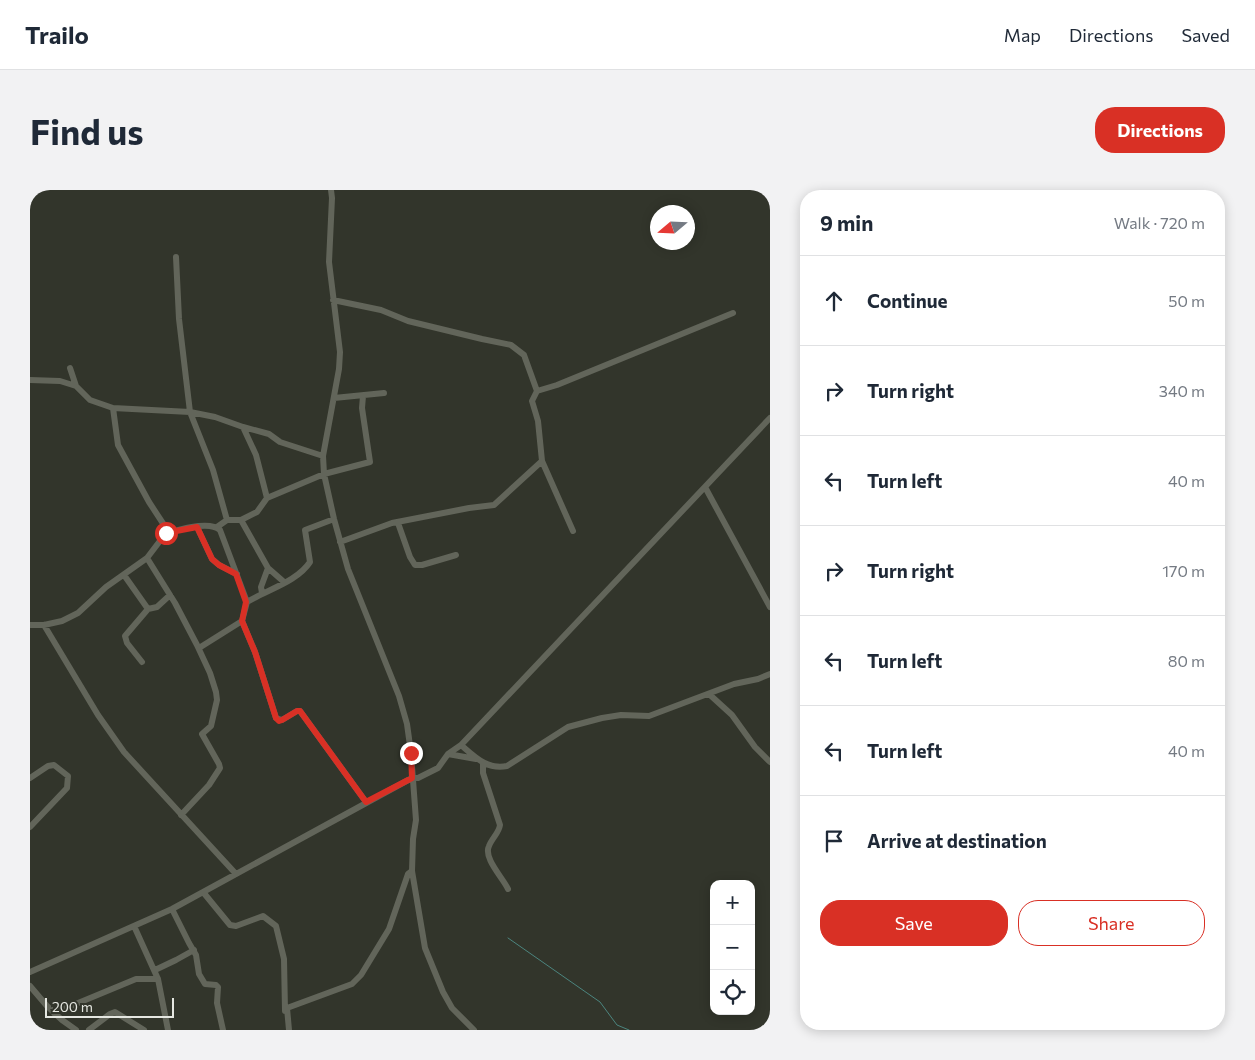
<!DOCTYPE html>
<meta charset="utf-8">
<style>
:root{--surface:#fff;--page:#f2f2f3;--text:#1f2937;--muted:#747a83;--line:#e0e1e3;--accent:#d93025}
body{margin:0;font-family:Commissioner,sans-serif;background:var(--page);color:var(--text)}
.controls{position:absolute;right:15px;bottom:15px;display:grid;overflow:hidden;border-radius:10px;box-shadow:0 2px 12px #0003}
.controls button{width:45px;height:45px;display:grid;place-items:center;padding:0;border:0;border-bottom:1px solid var(--line);background:var(--surface);color:var(--text);font:25px sans-serif}
.compass{position:absolute;left:620px;top:15px;width:45px;height:45px;border-radius:50%;background:var(--surface);box-shadow:0 2px 12px #0003;rotate:251deg}
.scale{position:absolute;left:15px;bottom:12px;width:129px;box-sizing:border-box;padding-left:5px;border:2px solid #e5e7e1;border-top:0;font-size:14px;line-height:18px;white-space:nowrap;color:#e5e7e1;-webkit-text-stroke:4px #32352b;paint-order:stroke}
.stop{position:absolute;width:15px;height:15px;margin:-11px;border:4px solid #d93025;border-radius:50%;background:#fff}
.stop.end{background:#d93025;border-color:#fff;box-shadow:0 1px 5px #0008}
.list{margin:0;padding:0;list-style:none}
h2{display:flex;justify-content:space-between;align-items:center;height:65px;margin:0;padding:0 20px;font-size:21px}
h2 small{font-size:16px;font-weight:400;color:var(--muted)}
.list li{display:grid;grid-template-columns:32px 1fr auto;gap:15px;align-items:center;box-sizing:border-box;height:90px;padding:0 20px;border-top:1px solid var(--line)}
.list b{display:block;font-size:19px;white-space:nowrap}
.list em{font-size:16px;font-style:normal;color:var(--muted)}
.actions{display:flex;gap:10px;padding:15px 20px}
.actions a{flex:1;padding:11px 0;border:1px solid var(--accent);border-radius:20px;text-align:center;font-size:18px;color:var(--accent)}
.actions .main{background:var(--accent);color:#fff}
.icon{flex:none;width:28px;height:28px;fill:none;stroke:currentColor;stroke-width:2;stroke-linecap:round;stroke-linejoin:round}
.map{position:relative;flex:none;width:740px;height:840px;overflow:hidden;border-radius:20px}
header{display:flex;align-items:center;gap:30px;box-sizing:border-box;height:70px;padding:0 25px;background:var(--surface);border-bottom:1px solid var(--line)}
header strong{font-size:24px}
nav{display:flex;gap:28px;margin-inline-start:auto;font-size:18px}
.intro{display:flex;align-items:center;justify-content:space-between;box-sizing:border-box;height:120px;padding:0 30px}
h1{margin:0;font-size:35px}
.button{padding:12px 22px;border-radius:20px;background:var(--accent);color:#fff;font-size:18px;font-weight:700}
main{display:flex;gap:30px;padding:0 30px}
aside{flex:1;background:var(--surface);border-radius:20px;box-shadow:0 2px 12px #0003}
.map>svg:first-child{display:block}
.lines{fill:none;stroke-linecap:round;stroke-linejoin:round}
.stream{stroke:#4c857f;stroke-width:1}
.minor{stroke:#62655a;stroke-width:6}
.route{stroke:#d93025;stroke-width:6}
</style>
<header>
<strong>Trailo</strong>
<nav><a>Map</a><a>Directions</a><a>Saved</a></nav>
</header>
<div class="intro"><h1>Find us</h1><a class="button">Directions</a></div>
<main>
<div class="map">
<svg width="740" height="840" viewBox="0 0 740 840">
<rect width="100%" height="100%" fill="#32352b"/>
<g class="lines">
<path class="stream" d="M 478,748 L 570,812 L 587,835 L 599,840"/>
<path class="minor" d="M 301,0 L 302,8 L 299,72 L 310,162 L 309,179 L 293,266 L 294,284 L 304,329 L 318,379 L 369,506 L 377,534 L 381,563 L 386,630 L 383,649 L 382,681 L 395,758 L 413,802 L 422,818 L 444,840
M 146,67 L 149,129 L 160,222 L 183,280 L 197,330
M 303,110 L 351,120 L 378,131 L 452,149 L 481,155 L 494,165 L 507,201 L 502,211 L 508,231 L 512,271 L 543,341
M 40,178 L 46,196
M 0,190 L 30,191 L 46,196 L 60,210 L 83,218 L 160,222 L 185,227 L 213,237 L 239,244 L 250,252 L 293,266
M 507,201 L 527,195 L 703,123
M 304,208 L 354,203
M 213,237 L 226,265 L 237,308
M 675,297 L 740,417
M 211,330 L 238,378 L 254,392
M 368,333 L 380,367 L 385,375 L 392,375 L 426,365
M 167,337 L 182,369 L 189,375 L 207,384
M 187,337 L 197,330 L 211,330 L 227,322 L 237,308 L 294,284 L 340,272 L 332,218 L 333,206
M 136,343 C 149,340 179,330 190,340 L 217,412 L 212,431 L 225,462 L 246,528 L 252,530 L 267,521 L 270,521 L 336,612
M 310,352 L 362,333 L 439,318 L 464,315 L 512,271
M 117,368 L 145,413 L 167,455 L 180,483 L 186,502 L 187,510 L 181,536 L 172,544 L 189,574 L 190,578 L 179,595 L 151,625
M 94,385 L 118,419
M 232,403 L 231,397 L 238,378
M 217,412 C 236,400 267,392 280,372 L 275,340 L 304,329
M 0,435 L 14,435 L 32,431 L 48,423 L 76,397 L 117,368 L 136,343 L 136,338 L 119,312 L 88,255 L 83,218
M 14,435 L 68,525 L 94,562 L 206,684
M 169,458 L 212,431
M 112,472 L 97,453 L 95,446 L 118,419 L 127,417 L 140,405
M 679,504 L 702,525 L 725,557 L 740,572
M 431,555 C 445,567 457,580 477,576 L 538,537 L 572,528 L 591,525 L 619,526 L 704,494 L 728,489 L 740,484
M 418,564 L 446,569
M 453,573 L 453,583 L 470,635 C 469,643 462,648 459,656 C 453,668 473,688 478,699
M 0,588 L 18,576 L 24,575 L 38,586 L 37,598 L 0,637
M 173,702 L 200,735 L 206,736 L 233,726 L 246,736 L 254,769 L 255,821
M 142,719 L 159,753 L 166,765 L 169,784 L 175,794 L 186,795 L 188,797 L 187,813 L 193,840
M 104,736 L 128,789 L 138,840
M 125,780 L 146,770 L 164,760
M 0,782 L 142,719 L 382,588 L 388,588 L 408,578 L 418,564 L 431,555 L 740,228
M 0,796 L 17,816 L 32,830 L 46,840
M 24,823 L 106,789 L 128,789
M 59,840 L 80,824 L 85,822 L 114,840
M 259,840 L 257,818 L 322,794 L 331,785 L 359,739 L 378,684 L 382,681"/>
</g>
<g class="lines">
<path class="route" d="M 136,343 L 167,337 L 182,369 L 189,375 L 206,384 L 216,412 L 212,431 L 225,462 L 246,528 L 249,531 L 252,530 L 267,521 L 270,521 L 336,612 L 382,588 L 381,563"/>
</g>
</svg>
<div class="controls">
<button>+</button>
<button>−</button>
<button><svg class="icon" aria-label="locate" viewBox="0 0 24 24"><circle cx="12" cy="12" r="6"/><path d="M12 2v4M12 18v4M2 12h4M18 12h4"/></svg></button>
</div>
<svg class="compass" viewBox="-18 -18 36 36"><path d="M0-13l5 13h-10z" fill="#e53935"/><path d="M0 13l5-13h-10z" fill="#747a83"/></svg>
<div class="scale">200 m</div>
<div class="stop" style="left:136px;top:343px"></div>
<div class="stop end" style="left:381px;top:563px"></div>
</div>
<aside>
<h2>9 min<small>Walk · 720 m</small></h2>
<ul class="list">
<li><svg class="icon" aria-label="ahead" viewBox="0 0 24 24"><path d="M12 20V5M6 11l6-6 6 6"/></svg><div><b>Continue</b></div><em>50 m</em></li>
<li><svg class="icon" aria-label="right" viewBox="0 0 24 24"><path d="M7 20v-9h11M14 6l5 5-5 5"/></svg><div><b>Turn right</b></div><em>340 m</em></li>
<li><svg class="icon" aria-label="left" viewBox="0 0 24 24"><path d="M17 20v-9H6M10 6l-5 5 5 5"/></svg><div><b>Turn left</b></div><em>40 m</em></li>
<li><svg class="icon" aria-label="right" viewBox="0 0 24 24"><path d="M7 20v-9h11M14 6l5 5-5 5"/></svg><div><b>Turn right</b></div><em>170 m</em></li>
<li><svg class="icon" aria-label="left" viewBox="0 0 24 24"><path d="M17 20v-9H6M10 6l-5 5 5 5"/></svg><div><b>Turn left</b></div><em>80 m</em></li>
<li><svg class="icon" aria-label="left" viewBox="0 0 24 24"><path d="M17 20v-9H6M10 6l-5 5 5 5"/></svg><div><b>Turn left</b></div><em>40 m</em></li>
<li><svg class="icon" aria-label="arrive" viewBox="0 0 24 24"><path d="M6 21V4h12l-3 4 3 4H6"/></svg><div><b>Arrive at destination</b></div></li>
</ul>
<div class="actions"><a class="main">Save</a><a>Share</a></div>
</aside>
</main>
